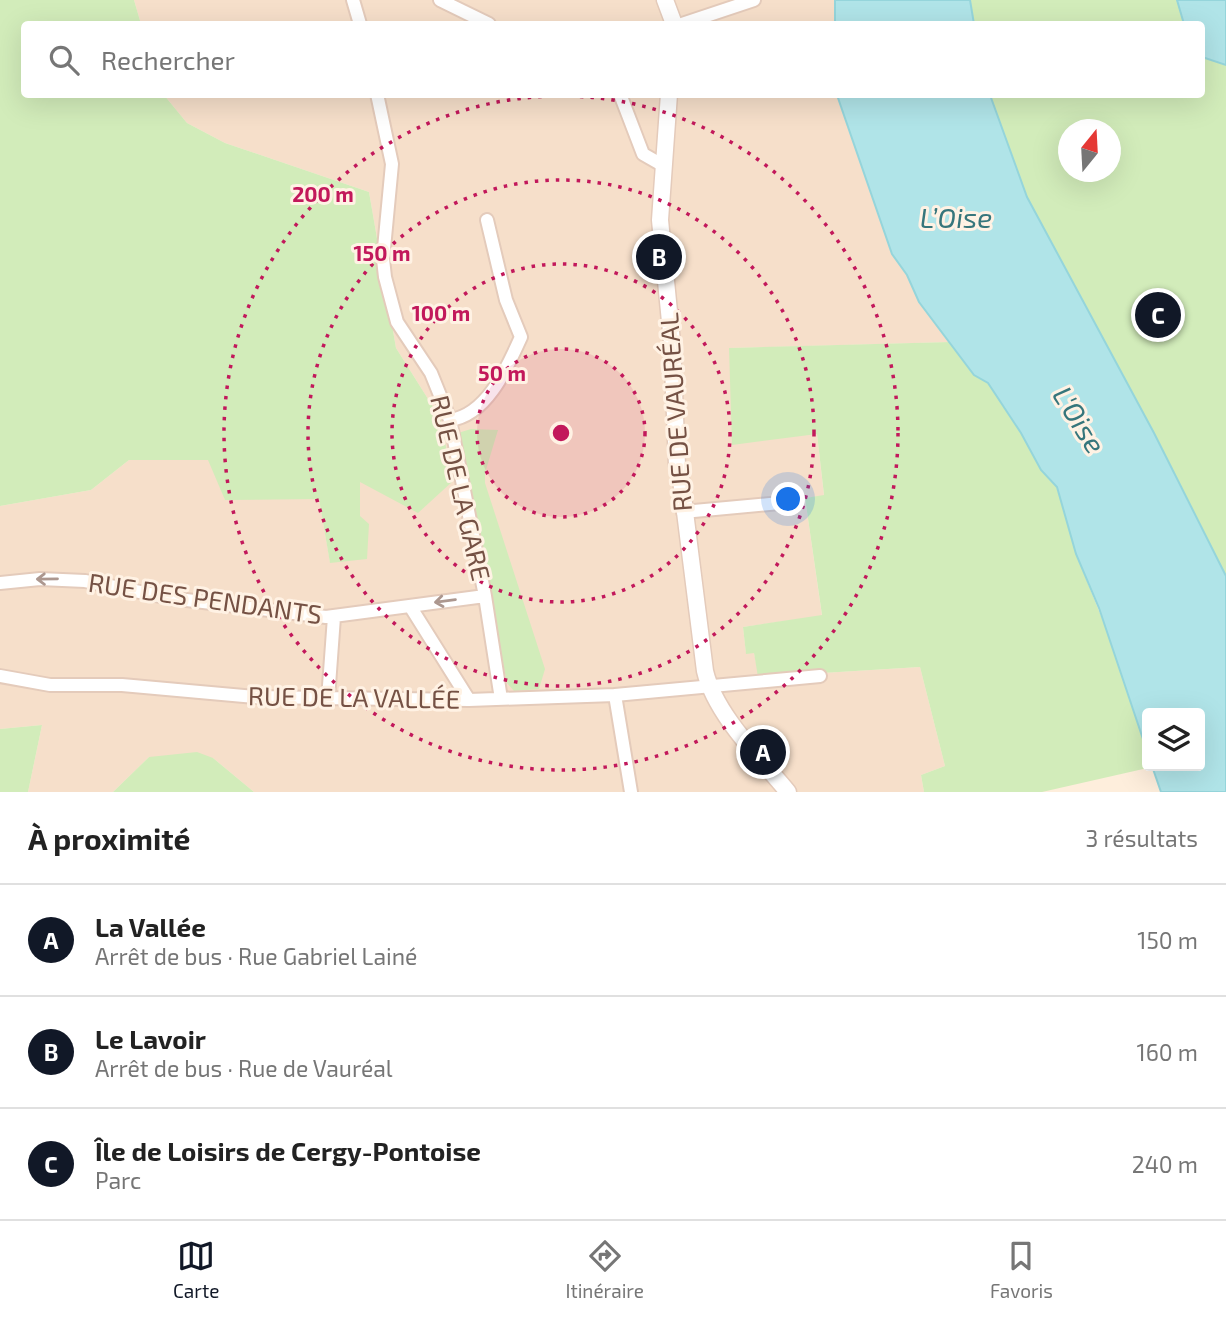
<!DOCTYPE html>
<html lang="fr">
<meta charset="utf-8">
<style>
:root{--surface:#fff;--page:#f6f6f6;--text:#222;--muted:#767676;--line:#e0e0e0;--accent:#111827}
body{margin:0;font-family:"Exo 2",sans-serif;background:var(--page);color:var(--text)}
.controls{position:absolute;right:21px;bottom:21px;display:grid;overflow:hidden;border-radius:7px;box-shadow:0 7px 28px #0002}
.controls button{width:63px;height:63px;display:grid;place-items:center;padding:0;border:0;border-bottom:2px solid var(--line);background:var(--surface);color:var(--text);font:35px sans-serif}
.compass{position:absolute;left:1058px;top:119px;width:63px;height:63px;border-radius:50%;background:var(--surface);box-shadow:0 7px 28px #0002;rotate:18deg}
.you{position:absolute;left:789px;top:500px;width:24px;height:24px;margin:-18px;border:5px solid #fff;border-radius:50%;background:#1a73e8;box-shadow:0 0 0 10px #1a73e833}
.badge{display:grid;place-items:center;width:46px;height:46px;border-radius:50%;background:var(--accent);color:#fff;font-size:23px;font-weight:700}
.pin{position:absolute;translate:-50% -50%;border:4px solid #fff;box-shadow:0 2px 7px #0006}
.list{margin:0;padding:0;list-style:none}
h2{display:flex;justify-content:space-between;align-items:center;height:91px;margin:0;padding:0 28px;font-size:30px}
h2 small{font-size:23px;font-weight:400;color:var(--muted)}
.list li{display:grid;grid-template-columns:46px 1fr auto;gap:21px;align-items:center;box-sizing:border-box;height:112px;padding:0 28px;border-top:2px solid var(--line)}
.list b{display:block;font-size:26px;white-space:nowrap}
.list p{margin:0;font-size:23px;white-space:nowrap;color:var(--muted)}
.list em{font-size:23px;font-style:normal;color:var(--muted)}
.icon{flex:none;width:38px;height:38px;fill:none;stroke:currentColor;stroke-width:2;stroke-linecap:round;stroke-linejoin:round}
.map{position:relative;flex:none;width:1226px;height:792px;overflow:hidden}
.search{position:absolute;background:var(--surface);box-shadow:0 7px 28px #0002;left:21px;right:21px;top:21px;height:77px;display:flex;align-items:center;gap:18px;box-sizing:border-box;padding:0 24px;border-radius:7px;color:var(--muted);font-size:26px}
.sheet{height:427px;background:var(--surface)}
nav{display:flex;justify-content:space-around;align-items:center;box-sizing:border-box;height:98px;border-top:2px solid var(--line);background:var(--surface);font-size:19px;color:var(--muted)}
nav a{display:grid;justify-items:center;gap:4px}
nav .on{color:var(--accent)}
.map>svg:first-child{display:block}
.residential{fill:#f6dfca}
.green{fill:#d2ecba;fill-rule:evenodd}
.water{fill:#b0e4e8;stroke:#95d5db;stroke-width:2}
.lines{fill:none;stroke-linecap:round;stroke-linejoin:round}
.minor-casing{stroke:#e4cbbb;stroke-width:16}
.tertiary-casing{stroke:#e4cbbb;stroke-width:19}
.minor{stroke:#fff;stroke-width:12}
.tertiary{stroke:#fff;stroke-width:16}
.oneway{stroke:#ac978f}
.ring{fill:none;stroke:#c2185b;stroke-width:3.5;stroke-dasharray:3.5 7}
.labels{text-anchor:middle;stroke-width:6;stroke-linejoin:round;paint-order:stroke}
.street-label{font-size:26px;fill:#755144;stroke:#fff2e4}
.water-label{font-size:28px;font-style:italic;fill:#36767c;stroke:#fff2e4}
.centre{fill:#c2185b;stroke:#fff2e4;stroke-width:3.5}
.ring-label{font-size:21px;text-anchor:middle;font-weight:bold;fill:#c2185b;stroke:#fff2e4;stroke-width:6;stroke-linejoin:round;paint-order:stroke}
</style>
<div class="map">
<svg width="1226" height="792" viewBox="0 0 1226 792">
<rect width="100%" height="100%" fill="#feeedc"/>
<path class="residential" d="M 134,0 L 835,0 L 835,24 L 141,24 Z
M 164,95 L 837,95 L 892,254 L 907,275 L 919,302 L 950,342 L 730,348 L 817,434 L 824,496 L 805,498 L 822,616 L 743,627 L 746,653 L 754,653 L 759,677 L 920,667 L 945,766 L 921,775 L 924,792 L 254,792 L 213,758 L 149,757 L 113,792 L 28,792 L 42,725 L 0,729 L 0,506 L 91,490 L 129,460 L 209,460 L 225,499 L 319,499 L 330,562 L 360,517 L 360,482 L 440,418 L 396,348 L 369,192 L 225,143 L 187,123 Z"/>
<path class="green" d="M 0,0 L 134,0 L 141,24 L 24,24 L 24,94 L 164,95 L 187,123 L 225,143 L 369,192 L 396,348 L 440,418 L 453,481 L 418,513 L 360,482 L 360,516 L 369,524 L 367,559 L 330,563 L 319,499 L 225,500 L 208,460 L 129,460 L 91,490 L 0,506 Z
M 970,0 L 1226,0 L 1226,576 L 1154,433 L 1027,197 L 990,95 L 1202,94 L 1202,24 L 974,24 ZM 1068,130 L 1110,130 L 1110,172 L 1068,172 Z
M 950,342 L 974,375 L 988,383 L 1057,487 L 1076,554 L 1107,631 L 1147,751 L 1147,766 L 1152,767 L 1042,792 L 924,792 L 921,775 L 945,766 L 920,667 L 758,677 L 754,653 L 746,654 L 743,627 L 822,615 L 805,498 L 824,495 L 817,434 L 732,445 L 729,348 Z
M 471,429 L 498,430 L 485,473 L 485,483 L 545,669 L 539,689 L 514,691 L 507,683 L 458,433 Z
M 42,725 L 28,792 L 0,792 L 0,729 Z
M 197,752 L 213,758 L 254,792 L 113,792 L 149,757 Z"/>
<path class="water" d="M 835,0 L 970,0 L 974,24 L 835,24 Z
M 1177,0 L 1226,0 L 1226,65 L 1202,57 L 1202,24 L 1184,24 Z
M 837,95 L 990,95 L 1027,197 L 1154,433 L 1226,576 L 1226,792 L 1161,792 L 1152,766 L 1200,766 L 1200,713 L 1147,713 L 1147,751 L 1099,608 L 1076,554 L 1057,487 L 1041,470 L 1021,433 L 988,383 L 974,375 L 919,302 L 907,275 L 892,254 Z"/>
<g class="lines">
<defs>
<path id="minor" d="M 353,0 L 360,24
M 440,0 L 489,24
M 682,24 L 754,0
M 377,94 L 392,164 L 383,259 L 385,277 L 397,322 L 431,373 L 450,420 L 485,596 L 501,699
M 620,94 L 643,154 L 664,166
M 450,420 C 487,415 507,368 521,337 L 506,300 L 487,220
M 683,512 L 780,503
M 0,583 L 40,579 L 85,581 L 170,598 L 326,617 L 485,596
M 410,606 L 469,700
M 0,676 L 50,685 L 122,685 L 255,697 L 469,700 L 615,695 L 820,676
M 615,695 L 631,792
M 328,699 L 334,617"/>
<path id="tertiary" d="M 665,0 L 674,24
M 669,94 L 660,220 L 672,342 L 677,465 L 681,480 L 705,671 C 715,714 760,758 788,792"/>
</defs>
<use href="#minor" class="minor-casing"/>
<use href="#tertiary" class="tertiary-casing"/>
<use href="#minor" class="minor"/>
<use href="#tertiary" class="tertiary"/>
</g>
<defs><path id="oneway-shaft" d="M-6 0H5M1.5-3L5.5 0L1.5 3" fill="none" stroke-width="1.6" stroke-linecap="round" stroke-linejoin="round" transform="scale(1.75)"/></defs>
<g class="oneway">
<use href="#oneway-shaft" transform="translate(47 579) rotate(179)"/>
<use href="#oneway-shaft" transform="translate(445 601) rotate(173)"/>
</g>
<circle cx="561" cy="433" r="84" fill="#c2185b" fill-opacity=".12"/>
<g class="ring">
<circle cx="561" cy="433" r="84"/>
<circle cx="561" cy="433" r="169"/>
<circle cx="561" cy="433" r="253"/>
<circle cx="561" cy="433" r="337"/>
</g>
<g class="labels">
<g class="street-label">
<text transform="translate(676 412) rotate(-94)" y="9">RUE DE VAURÉAL</text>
<text transform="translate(460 488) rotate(77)" y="9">RUE DE LA GARE</text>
<text transform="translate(205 599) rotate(8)" y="9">RUE DES PENDANTS</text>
<text transform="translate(354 698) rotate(1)" y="9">RUE DE LA VALLÉE</text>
</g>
<g class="water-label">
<text x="956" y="228">L’Oise</text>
<text transform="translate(1079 420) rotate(58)" y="10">L'Oise</text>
</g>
</g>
<circle cx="561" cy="433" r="10" class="centre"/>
<g class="ring-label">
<text x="323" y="202">200 m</text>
<text x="382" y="261">150 m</text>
<text x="441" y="321">100 m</text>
<text x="502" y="381">50 m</text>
</g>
</svg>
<div class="controls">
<button><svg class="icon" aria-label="layers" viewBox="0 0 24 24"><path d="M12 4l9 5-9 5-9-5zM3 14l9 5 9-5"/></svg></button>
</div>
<svg class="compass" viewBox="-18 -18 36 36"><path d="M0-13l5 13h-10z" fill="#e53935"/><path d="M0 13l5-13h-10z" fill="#767676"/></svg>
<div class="you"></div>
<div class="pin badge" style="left:763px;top:752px">A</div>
<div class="pin badge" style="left:659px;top:257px">B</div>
<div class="pin badge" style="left:1158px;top:315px">C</div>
<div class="search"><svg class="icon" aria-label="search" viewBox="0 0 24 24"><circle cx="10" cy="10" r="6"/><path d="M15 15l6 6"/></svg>Rechercher</div>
</div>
<section class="sheet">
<h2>À proximité<small>3 résultats</small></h2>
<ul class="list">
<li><span class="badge">A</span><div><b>La Vallée</b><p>Arrêt de bus · Rue Gabriel Lainé</p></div><em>150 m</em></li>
<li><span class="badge">B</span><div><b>Le Lavoir</b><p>Arrêt de bus · Rue de Vauréal</p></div><em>160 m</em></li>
<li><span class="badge">C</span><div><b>Île de Loisirs de Cergy-Pontoise</b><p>Parc</p></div><em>240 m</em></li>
</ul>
</section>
<nav>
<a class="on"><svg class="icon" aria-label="map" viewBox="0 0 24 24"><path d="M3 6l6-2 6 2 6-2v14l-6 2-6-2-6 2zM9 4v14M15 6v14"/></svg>Carte</a>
<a><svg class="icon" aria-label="directions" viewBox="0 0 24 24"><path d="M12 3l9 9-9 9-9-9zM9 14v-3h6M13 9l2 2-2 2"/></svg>Itinéraire</a>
<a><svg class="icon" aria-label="saved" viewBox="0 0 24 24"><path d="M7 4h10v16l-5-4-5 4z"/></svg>Favoris</a>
</nav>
